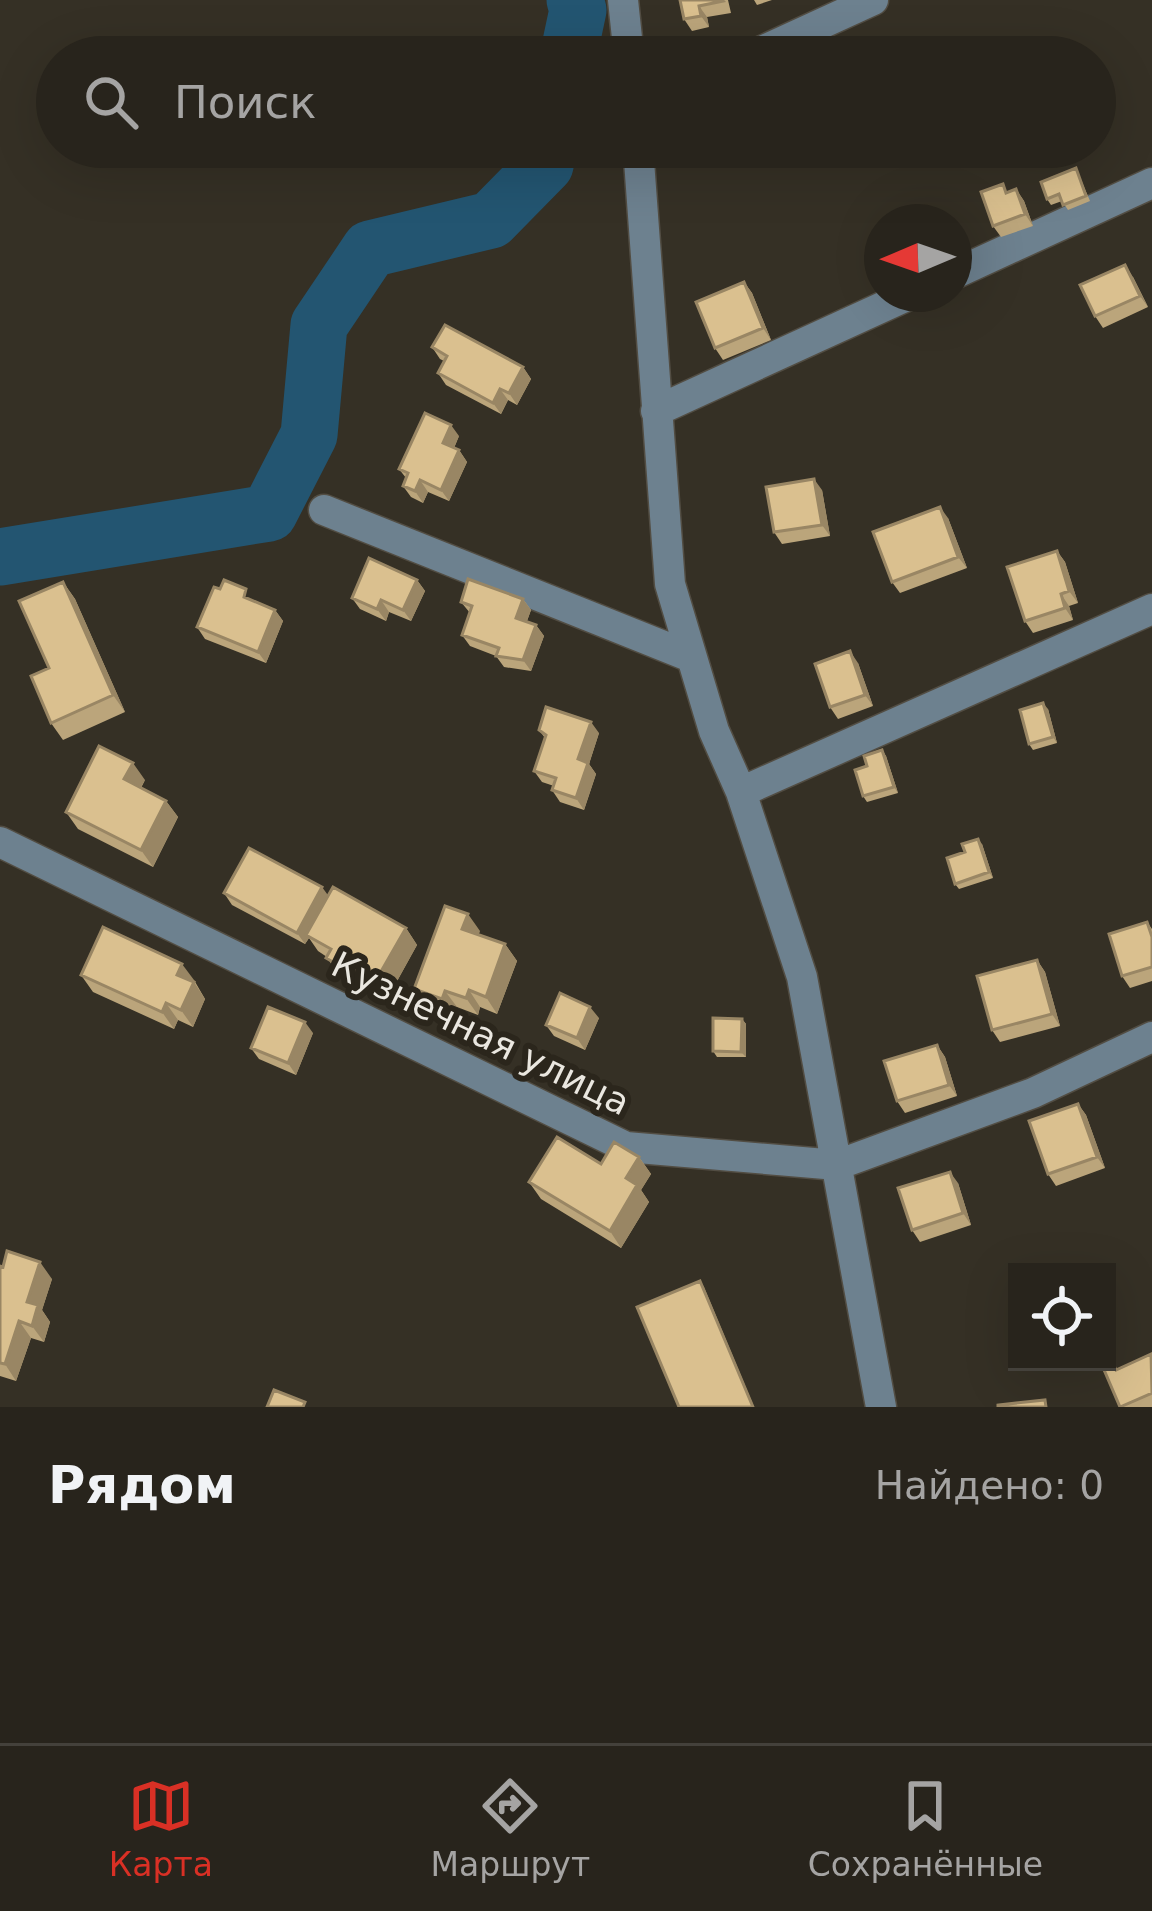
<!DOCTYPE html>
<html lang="ru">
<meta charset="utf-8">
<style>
:root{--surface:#28241c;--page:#302c25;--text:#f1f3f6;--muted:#a5a4a3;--line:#44413b;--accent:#d93025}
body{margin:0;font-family:"DejaVu Sans",sans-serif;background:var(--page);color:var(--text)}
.controls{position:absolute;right:36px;bottom:36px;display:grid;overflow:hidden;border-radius:0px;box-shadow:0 12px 48px #0002}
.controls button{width:108px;height:108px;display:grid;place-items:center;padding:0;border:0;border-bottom:3px solid var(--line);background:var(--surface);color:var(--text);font:60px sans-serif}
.compass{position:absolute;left:864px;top:204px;width:108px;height:108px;border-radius:50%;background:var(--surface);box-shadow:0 12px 48px #0002;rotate:268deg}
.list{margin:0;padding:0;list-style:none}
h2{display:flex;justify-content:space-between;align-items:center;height:156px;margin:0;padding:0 48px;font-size:51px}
h2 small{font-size:39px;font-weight:400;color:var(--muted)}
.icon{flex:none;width:66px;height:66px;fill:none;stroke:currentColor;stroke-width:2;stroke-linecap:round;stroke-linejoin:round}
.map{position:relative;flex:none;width:1152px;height:1407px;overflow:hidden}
.search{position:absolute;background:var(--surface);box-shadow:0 12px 48px #0002;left:36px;right:36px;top:36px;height:132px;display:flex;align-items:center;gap:30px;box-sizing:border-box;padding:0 42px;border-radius:66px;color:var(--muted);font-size:45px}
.sheet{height:336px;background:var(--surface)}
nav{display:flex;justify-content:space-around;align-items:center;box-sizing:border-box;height:168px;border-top:3px solid var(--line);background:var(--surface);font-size:33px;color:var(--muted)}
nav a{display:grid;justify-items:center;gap:6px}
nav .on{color:var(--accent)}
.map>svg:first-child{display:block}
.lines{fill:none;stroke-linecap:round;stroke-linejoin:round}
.river{stroke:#235571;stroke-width:57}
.minor-casing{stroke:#524d43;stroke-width:33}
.minor{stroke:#6d818f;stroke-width:30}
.wall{fill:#bba57b}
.shaded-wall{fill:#998664}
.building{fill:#dac08f;stroke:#998664;stroke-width:3}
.labels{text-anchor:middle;stroke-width:12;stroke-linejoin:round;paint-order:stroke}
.street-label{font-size:36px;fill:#eae7e0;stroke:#2b261c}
</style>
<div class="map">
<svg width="1152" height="1407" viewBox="0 0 1152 1407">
<rect width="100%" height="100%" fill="#353025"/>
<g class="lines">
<path class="river" d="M 568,57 L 578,10 L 575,0
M 0,557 L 269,513 L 309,435 L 319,325 L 370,249 L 491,220 L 545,165 L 549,147"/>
<defs>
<path id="minor" d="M 623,0 L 629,57
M 749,57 L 873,0
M 638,147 L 670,584 L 714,731 L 741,792 L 802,977 L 881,1407
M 954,274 L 1152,183
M 656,411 L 911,294
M 324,510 L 691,657
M 741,792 L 1152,609
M 0,842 L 626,1147 L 837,1165 L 1033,1093 L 1152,1037"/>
</defs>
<use href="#minor" class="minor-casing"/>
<use href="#minor" class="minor"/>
</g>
<path class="wall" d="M 680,0 L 728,0 L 731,13 L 707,17 L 709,27 L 692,31 L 684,19 Z
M 754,0 L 772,0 L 757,5 Z
M 1076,168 L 1090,201 L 1068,210 L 1062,201 L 1051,205 L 1047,199 Z
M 1016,189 L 1024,201 L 1033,226 L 1001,237 L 993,226 L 1008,192 Z
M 1133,277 L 1148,307 L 1103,328 L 1095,316 Z
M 744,282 L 752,293 L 771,340 L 723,360 L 715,348 Z
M 432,347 L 523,367 L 531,379 L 517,405 L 508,400 L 501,414 L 446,385 L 438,373 L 444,361 L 440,359 Z
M 459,436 L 454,448 L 459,450 L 467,462 L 449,501 L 428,492 L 423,503 L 411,497 L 403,486 L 406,478 L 399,469 Z
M 822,490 L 830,536 L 782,544 L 774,532 Z
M 948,518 L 967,568 L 900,593 L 892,582 Z
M 1057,551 L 1065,562 L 1078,603 L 1069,606 L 1073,620 L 1033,633 L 1025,621 Z
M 417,580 L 425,591 L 411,621 L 389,612 L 386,621 L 360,609 L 352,598 Z
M 63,582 L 75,599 L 125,712 L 63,740 L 51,723 L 49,668 Z
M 523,599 L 531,610 L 527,621 L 536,625 L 544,636 L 531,671 L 504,667 L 496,656 L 470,646 L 462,635 L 470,613 L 461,602 Z
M 254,601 L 275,610 L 283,621 L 266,663 L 205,639 L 197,627 Z
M 858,663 L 873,706 L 838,719 L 830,707 Z
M 1048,709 L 1057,743 L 1033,750 L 1029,744 Z
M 539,730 L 599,733 L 589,764 L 596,774 L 584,810 L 560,802 L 552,790 L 554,786 L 542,782 L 534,771 L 545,738 Z
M 882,750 L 886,756 L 898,793 L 867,802 L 863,796 L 867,766 Z
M 145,780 L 141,788 L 166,801 L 178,817 L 153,867 L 78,829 L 66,812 Z
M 982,844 L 993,878 L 959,889 L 955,884 L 965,852 Z
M 224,893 L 328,896 L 406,928 L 417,945 L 391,992 L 363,976 L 357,985 L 338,975 L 327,957 L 318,951 L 309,938 L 305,944 L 232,905 Z
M 1147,922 L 1152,929 L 1152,981 L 1130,988 L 1122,976 Z
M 480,931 L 478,935 L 505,944 L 517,961 L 497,1014 L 480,1007 L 478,1015 L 457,1007 L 454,1016 L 426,1005 L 414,989 Z
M 1037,960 L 1045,972 L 1060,1026 L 1000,1042 L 992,1030 Z
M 81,975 L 194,980 L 205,999 L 193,1027 L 178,1020 L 174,1029 L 93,992 Z
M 599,1018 L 585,1050 L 554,1036 L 546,1025 Z
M 742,1019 L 746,1024 L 746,1057 L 717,1057 L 713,1051 Z
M 313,1033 L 296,1075 L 259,1059 L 251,1048 Z
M 937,1045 L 945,1057 L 957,1096 L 905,1113 L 897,1101 Z
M 1078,1104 L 1086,1115 L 1105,1168 L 1056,1186 L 1048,1174 Z
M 639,1157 L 651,1174 L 641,1190 L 649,1202 L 621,1248 L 541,1199 L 529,1182 L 601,1164 Z
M 958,1183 L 971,1225 L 920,1242 L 912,1230 Z
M 0,1266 L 52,1279 L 42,1310 L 50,1322 L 44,1342 L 31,1338 L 16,1381 L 0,1376 Z
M 1152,1355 L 1152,1407 L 1120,1407 L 1118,1369 Z"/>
<path class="shaded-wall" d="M 699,6 L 707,17 L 709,27 L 701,16 Z
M 1016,189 L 1024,201 L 1033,226 L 1025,214 Z
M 1125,265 L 1133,277 L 1148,307 L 1140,296 Z
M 744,282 L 752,293 L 771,340 L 763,328 Z
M 523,367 L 531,379 L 517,405 L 509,393 Z
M 500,389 L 508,400 L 501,414 L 493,403 Z
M 451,425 L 459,436 L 451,455 L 443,443 Z
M 459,450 L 467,462 L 449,501 L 441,490 Z
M 814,479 L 822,490 L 830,536 L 822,525 Z
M 420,480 L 428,492 L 423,503 L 415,491 Z
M 940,507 L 948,518 L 967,568 L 958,557 Z
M 1057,551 L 1065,562 L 1078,603 L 1069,591 Z
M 417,580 L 425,591 L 411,621 L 403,610 Z
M 63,582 L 75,599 L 125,712 L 113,695 Z
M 1061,594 L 1069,606 L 1073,620 L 1065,608 Z
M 523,599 L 531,610 L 524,629 L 516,618 Z
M 381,600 L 389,612 L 386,621 L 377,609 Z
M 275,610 L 283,621 L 266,663 L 258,652 Z
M 536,625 L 544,636 L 531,671 L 523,660 Z
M 850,651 L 858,663 L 873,706 L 865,695 Z
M 1043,703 L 1048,709 L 1057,743 L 1053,737 Z
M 591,722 L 599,733 L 589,764 L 596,774 L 584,810 L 576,798 L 578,759 Z
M 882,750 L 886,756 L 898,793 L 894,787 Z
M 133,763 L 145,780 L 136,796 L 124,779 Z
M 166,801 L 178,817 L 153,867 L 141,850 Z
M 978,839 L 982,844 L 993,878 L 989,872 Z
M 322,887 L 330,898 L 306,935 L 309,938 L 305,944 L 297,933 Z
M 468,914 L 480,931 L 474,946 L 462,929 Z
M 406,928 L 417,945 L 391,992 L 379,975 Z
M 505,944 L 517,961 L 497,1014 L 486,997 Z
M 351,959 L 363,976 L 357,985 L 345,969 Z
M 1037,960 L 1045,972 L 1060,1026 L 1052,1014 Z
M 182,964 L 194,980 L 189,992 L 177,975 Z
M 194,982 L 205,999 L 193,1027 L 181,1010 Z
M 469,990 L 480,1007 L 478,1015 L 466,998 Z
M 445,991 L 457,1007 L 454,1016 L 442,999 Z
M 166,1003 L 178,1020 L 174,1029 L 162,1012 Z
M 590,1007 L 599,1018 L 585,1050 L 577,1038 Z
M 742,1019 L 746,1024 L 746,1057 L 741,1052 Z
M 305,1022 L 313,1033 L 296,1075 L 288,1063 Z
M 937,1045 L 945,1057 L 957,1096 L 949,1085 Z
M 1078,1104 L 1086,1115 L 1105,1168 L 1097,1157 Z
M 639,1157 L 651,1174 L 641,1190 L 649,1202 L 621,1248 L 610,1231 L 626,1178 Z
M 950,1172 L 958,1183 L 971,1225 L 963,1213 Z
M 40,1262 L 52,1279 L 42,1310 L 50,1322 L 44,1342 L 32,1326 L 27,1302 Z
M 700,1281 L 704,1287 L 754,1407 L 753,1407 Z
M 19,1321 L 31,1338 L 16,1381 L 5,1364 Z"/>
<path class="building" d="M 680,0 L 722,0 L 723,1 L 699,6 L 701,16 L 684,19 Z
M 1076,168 L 1086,196 L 1063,205 L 1059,194 L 1047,199 L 1041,182 Z
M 1003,184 L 1006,193 L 1016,189 L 1025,214 L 993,226 L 981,192 Z
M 1125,265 L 1140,296 L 1095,316 L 1080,285 Z
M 744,282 L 763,328 L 715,348 L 696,302 Z
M 445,325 L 523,367 L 509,393 L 500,389 L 493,403 L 438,373 L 447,356 L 432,347 Z
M 425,413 L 451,425 L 443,443 L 459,450 L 441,490 L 420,480 L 415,491 L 403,486 L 408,473 L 399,469 Z
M 814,479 L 822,525 L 774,532 L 766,487 Z
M 940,507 L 958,557 L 892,582 L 873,532 Z
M 1057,551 L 1069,591 L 1061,594 L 1065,608 L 1025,621 L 1007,567 Z
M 369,558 L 417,580 L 403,610 L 381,600 L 377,609 L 352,598 Z
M 468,579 L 523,599 L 516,618 L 536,625 L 523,660 L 496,656 L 499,648 L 462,635 L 472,606 L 461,602 Z
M 224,580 L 246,589 L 244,597 L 275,610 L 258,652 L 197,627 L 214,587 L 220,589 Z
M 63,582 L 113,695 L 51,723 L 31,676 L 49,668 L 19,601 Z
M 850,651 L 865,695 L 830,707 L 815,664 Z
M 1043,703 L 1053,737 L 1029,744 L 1020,710 Z
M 546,707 L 591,722 L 578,759 L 588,763 L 576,798 L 552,790 L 556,778 L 534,771 L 546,735 L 539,730 Z
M 99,746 L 133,763 L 124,779 L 166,801 L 141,850 L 66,812 Z
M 882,750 L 894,787 L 863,796 L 855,770 L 867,766 L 864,756 Z
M 978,839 L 989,872 L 955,884 L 947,858 L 965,852 L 962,844 Z
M 249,848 L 322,887 L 297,933 L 224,893 Z
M 333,887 L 406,928 L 379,975 L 351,959 L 345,969 L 326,958 L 331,949 L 306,935 Z
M 445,906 L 468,914 L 462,929 L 505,944 L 486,997 L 469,990 L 466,998 L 445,991 L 442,999 L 414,989 Z
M 1147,922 L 1152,937 L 1152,967 L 1122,976 L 1109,934 Z
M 103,927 L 182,964 L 177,975 L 194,982 L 181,1010 L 166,1003 L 162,1012 L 81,975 Z
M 1037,960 L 1052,1014 L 992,1030 L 977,976 Z
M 560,993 L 590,1007 L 577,1038 L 546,1025 Z
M 268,1007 L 305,1022 L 288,1063 L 251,1048 Z
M 713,1018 L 742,1019 L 741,1052 L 713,1051 Z
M 937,1045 L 949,1085 L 897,1101 L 884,1061 Z
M 1078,1104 L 1097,1157 L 1048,1174 L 1029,1121 Z
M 557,1137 L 601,1164 L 614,1142 L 639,1157 L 626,1178 L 637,1185 L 610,1231 L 529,1182 Z
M 950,1172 L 963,1213 L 912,1230 L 898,1188 Z
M 7,1251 L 40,1262 L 27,1302 L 38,1305 L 32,1326 L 19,1321 L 5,1364 L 0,1363 L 0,1266 L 3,1267 Z
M 700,1281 L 753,1407 L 679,1407 L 637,1307 Z
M 1151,1354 L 1152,1393 L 1120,1407 L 1102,1365 L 1112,1361 L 1116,1370 Z
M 274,1390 L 305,1402 L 303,1407 L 267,1407 Z
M 1045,1400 L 1046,1407 L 998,1407 L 998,1405 Z"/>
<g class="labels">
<g class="street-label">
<text transform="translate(481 1033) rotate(26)" y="13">Кузнечная улица</text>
</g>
</g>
</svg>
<div class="controls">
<button><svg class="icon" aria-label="locate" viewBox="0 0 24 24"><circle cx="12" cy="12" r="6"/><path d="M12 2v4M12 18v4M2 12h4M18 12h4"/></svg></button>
</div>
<svg class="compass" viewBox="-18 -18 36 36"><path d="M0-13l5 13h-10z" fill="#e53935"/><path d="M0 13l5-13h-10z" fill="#a5a4a3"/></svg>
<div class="search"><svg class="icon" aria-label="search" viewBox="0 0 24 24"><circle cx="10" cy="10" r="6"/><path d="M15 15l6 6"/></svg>Поиск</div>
</div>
<section class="sheet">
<h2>Рядом<small>Найдено: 0</small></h2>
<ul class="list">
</ul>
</section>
<nav>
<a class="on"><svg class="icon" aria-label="map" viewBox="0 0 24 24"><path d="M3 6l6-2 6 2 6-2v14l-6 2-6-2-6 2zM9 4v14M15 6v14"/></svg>Карта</a>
<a><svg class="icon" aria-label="directions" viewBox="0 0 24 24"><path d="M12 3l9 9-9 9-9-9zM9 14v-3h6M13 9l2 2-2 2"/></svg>Маршрут</a>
<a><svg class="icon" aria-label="saved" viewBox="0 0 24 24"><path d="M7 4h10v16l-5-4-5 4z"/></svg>Сохранённые</a>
</nav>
